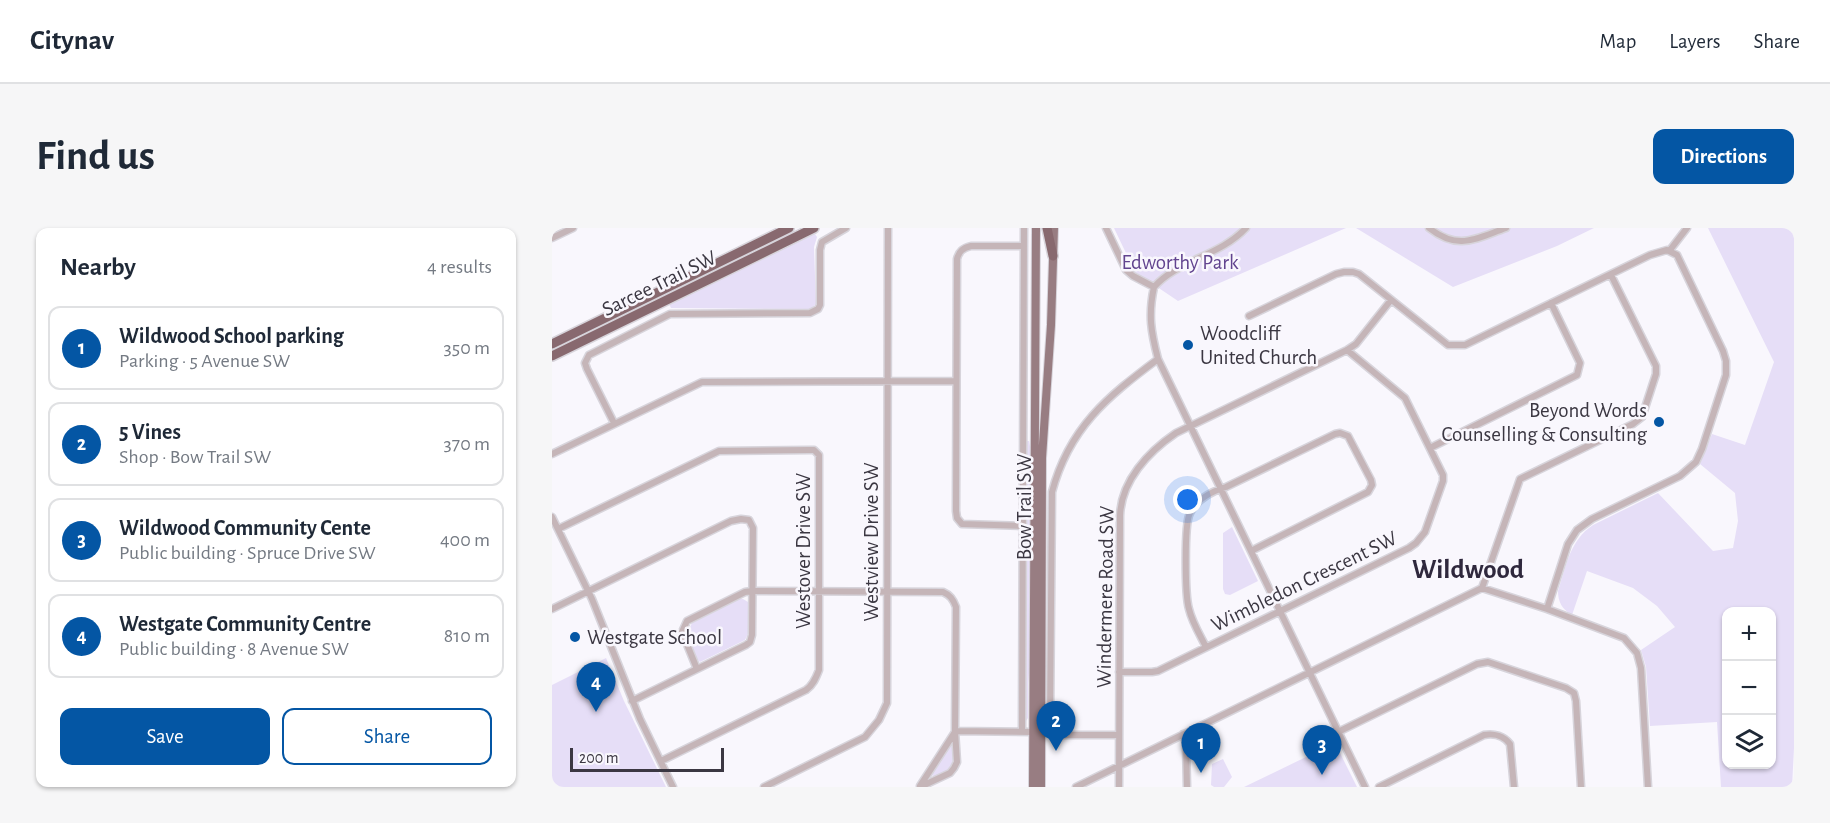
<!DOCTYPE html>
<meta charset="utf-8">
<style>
:root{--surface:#fff;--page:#f6f6f7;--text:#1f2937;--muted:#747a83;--line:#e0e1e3;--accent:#0456a4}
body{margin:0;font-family:"Alegreya Sans",sans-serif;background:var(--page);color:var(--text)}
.controls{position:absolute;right:18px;bottom:18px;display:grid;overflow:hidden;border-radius:12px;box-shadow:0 2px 4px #0004}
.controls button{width:54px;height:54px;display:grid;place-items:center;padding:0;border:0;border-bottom:2px solid var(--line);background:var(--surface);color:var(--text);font:30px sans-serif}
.scale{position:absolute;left:18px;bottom:15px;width:154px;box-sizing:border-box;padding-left:6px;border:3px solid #3b3742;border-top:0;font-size:16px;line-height:21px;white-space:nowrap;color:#3b3742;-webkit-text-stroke:4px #f9f7fd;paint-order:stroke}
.you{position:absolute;left:636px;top:272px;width:21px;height:21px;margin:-15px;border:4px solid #fff;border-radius:50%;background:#1a73e8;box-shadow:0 0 0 9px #1a73e833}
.badge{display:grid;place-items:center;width:39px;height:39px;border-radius:50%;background:var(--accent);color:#fff;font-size:20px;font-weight:700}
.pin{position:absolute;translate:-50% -50px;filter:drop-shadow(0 2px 3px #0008)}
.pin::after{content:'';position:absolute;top:32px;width:21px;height:18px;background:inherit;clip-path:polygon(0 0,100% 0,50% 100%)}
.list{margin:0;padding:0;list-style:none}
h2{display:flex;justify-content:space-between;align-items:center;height:78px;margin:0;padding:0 24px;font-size:26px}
h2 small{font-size:20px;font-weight:400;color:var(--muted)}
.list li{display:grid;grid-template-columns:39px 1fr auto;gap:18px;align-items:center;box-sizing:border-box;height:84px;margin:0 12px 12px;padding:0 12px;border:2px solid var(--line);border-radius:12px}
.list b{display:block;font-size:22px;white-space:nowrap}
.list p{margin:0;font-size:20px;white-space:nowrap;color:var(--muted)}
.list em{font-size:20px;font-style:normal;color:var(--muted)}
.actions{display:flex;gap:12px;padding:18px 24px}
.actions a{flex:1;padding:14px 0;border:2px solid var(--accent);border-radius:12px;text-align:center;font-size:21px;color:var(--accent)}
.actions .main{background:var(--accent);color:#fff}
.icon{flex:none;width:33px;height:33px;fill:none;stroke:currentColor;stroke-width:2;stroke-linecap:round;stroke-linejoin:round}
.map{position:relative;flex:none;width:1242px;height:559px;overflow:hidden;border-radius:12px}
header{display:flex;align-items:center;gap:36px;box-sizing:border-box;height:84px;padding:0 30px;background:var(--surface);border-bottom:2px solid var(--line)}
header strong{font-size:28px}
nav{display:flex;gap:33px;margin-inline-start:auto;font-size:21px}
.intro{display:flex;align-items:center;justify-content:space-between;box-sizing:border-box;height:144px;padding:0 36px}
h1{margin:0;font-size:42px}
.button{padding:15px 27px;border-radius:12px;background:var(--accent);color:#fff;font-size:21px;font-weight:700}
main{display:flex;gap:36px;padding:0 36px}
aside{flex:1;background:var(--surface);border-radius:12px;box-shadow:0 2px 4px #0004}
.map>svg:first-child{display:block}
.green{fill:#e6def7;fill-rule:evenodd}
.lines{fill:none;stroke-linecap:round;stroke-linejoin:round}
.minor-casing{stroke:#d7d4db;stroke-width:9}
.major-casing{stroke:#d7d4db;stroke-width:10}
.highway-casing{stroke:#d7d4db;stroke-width:12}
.minor{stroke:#c5b5b8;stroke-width:6}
.major{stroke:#987d82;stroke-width:8}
.highway{stroke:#88696f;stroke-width:9}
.poi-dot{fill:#0456a4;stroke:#f9f7fd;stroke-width:2}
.labels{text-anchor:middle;stroke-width:5;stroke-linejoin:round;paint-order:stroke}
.park-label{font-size:21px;fill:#62448f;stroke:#f9f7fd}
.street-label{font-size:21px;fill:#3b3742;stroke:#f9f7fd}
.poi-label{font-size:21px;fill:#3b3742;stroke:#f9f7fd;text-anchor:start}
.district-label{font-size:27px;font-weight:bold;fill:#2f283d;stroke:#f9f7fd}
</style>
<header>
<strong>Citynav</strong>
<nav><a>Map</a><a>Layers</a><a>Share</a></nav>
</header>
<div class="intro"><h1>Find us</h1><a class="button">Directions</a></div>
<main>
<aside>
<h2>Nearby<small>4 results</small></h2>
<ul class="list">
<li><span class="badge">1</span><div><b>Wildwood School parking</b><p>Parking · 5 Avenue SW</p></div><em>350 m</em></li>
<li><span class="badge">2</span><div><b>5 Vines</b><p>Shop · Bow Trail SW</p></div><em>370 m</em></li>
<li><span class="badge">3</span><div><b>Wildwood Community Cente</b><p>Public building · Spruce Drive SW</p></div><em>400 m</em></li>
<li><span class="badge">4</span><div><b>Westgate Community Centre</b><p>Public building · 8 Avenue SW</p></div><em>810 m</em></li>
</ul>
<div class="actions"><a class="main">Save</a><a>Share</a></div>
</aside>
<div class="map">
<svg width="1242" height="559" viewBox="0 0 1242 559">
<rect width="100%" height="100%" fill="#f9f7fd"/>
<path class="green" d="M 562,0 L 794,0 L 626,73 L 583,44 Z
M 804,0 L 1042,0 L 1005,18 L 901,59 Z
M 1156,0 L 1242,0 L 1242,520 L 1240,559 L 1169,559 L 1165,494 L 1098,498 L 1094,439 L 1089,422 L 1123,399 L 1105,378 L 1081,360 L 1035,343 L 1020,387 C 1010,381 1006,374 1006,363 C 1014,338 1018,312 1041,297 L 1106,265 L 1161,323 L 1181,320 L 1186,293 L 1183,265 L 1148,236 L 1160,206 L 1193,217 L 1222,134 ZM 1174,383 L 1220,383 L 1220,536 L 1174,536 Z
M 263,6 L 265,9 L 262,19 L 264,76 L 259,81 L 119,80 L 117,76 Z
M 475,213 L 477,213 L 479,223 L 479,426 L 476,455 L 476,490 L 474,493 Z
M 680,299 L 706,353 L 678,367 L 673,366 L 671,361 L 671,305 Z
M 187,371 L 191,371 L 196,374 L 196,406 L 193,412 L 148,434 L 145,431 C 141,418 133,407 140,395 Z
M 54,430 L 72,473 L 114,559 L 0,559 L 0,457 Z
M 783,515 L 805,559 L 692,559 Z
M 398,518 L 402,518 C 402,538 400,541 382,550 L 380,547 Z
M 671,531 L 680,549 L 672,559 L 662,559 L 659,557 L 660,536 Z"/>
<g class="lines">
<defs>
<path id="minor" d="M 554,0 L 574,42 L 581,48 L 602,59
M 877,0 C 906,23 923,11 954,0
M 0,10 L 21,0
M 1118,22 L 1135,0
M 602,59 C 596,87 599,104 606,131 L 813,559
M 602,59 C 626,32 668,28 694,0
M 697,88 L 784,46 L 792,44 L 801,44 L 807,46 L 891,113 L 896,117 L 913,117 L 1098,27 L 1115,22 L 1125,27 L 1171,123 L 1174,133 L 1174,147 L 1150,221 L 1144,234 L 1128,248 L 1040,291 L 1025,302 L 1016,316 L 995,381 L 1072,410 L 1085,425 L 1089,440 L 1096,559
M 62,195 L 35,141 L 33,135 L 37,127 L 118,86 L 258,85 L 266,81 L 268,77 L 268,22 L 270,14 L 294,0
M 878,220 L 1025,147 L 1028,135 L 999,75
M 0,226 L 150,154 L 404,153
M 0,289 L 40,371 L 88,491 L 121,559
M 471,298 L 410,296 L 405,290 L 404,283 L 405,31 C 407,23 411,20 419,18 L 472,18
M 6,301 L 167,223 L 257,222 L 262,222 L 267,227 L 267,442 C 264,450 261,457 254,462 L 109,533
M 930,360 L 968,251 L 1081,196 L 1090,189 L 1104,146 L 1104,138 L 1059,47
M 0,381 L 179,293 L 189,291 L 197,292 L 201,300 L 200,407 L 198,414 L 194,417 L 80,473
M 654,419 C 648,407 640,394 637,381 C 633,368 632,296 638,285 C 645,271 661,263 674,259 L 783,206 L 788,205 L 796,208 L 819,252 L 820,257 L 816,264 L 699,323
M 145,441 L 130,404 L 135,393 L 193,364 L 200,363 L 391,364 C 398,367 401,371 404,379 L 403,503 L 405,534 L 402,540 L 398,545 L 368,559
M 567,444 L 600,444 L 606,443 L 857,320 L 864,315 L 873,304 L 891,253 L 891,247 L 853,170 L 795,122
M 403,503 L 481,504
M 470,504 L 472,0
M 786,504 L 925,436 L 936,434 L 1014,460 L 1022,465 L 1024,473 L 1029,559
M 631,506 L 634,516 L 635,559
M 567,507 L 504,507 L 500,503 L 498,493 L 500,264 C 517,200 555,169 606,131
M 368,558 L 403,504
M 212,559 L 313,509 L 327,492 L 335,475 L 336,0
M 524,559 L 930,360 L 995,381
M 567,559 L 568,288 C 569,253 596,224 624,205 L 795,122 L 804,116 L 839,72
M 827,559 L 932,507 C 942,505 952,508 958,516 L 962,559"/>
<path id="major" d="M 481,559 L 484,0
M 489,559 L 490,230 L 499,97 L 502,0"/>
<path id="highway" d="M 495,0 L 501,28
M 0,116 L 237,0
M 0,128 L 262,0"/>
</defs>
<use href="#minor" class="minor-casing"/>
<use href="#major" class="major-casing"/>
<use href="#highway" class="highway-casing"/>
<use href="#minor" class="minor"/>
<use href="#major" class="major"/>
<use href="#highway" class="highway"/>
</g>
<g class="poi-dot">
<circle cx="636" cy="117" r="6"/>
<circle cx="1107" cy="194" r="6"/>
<circle cx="23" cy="409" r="6"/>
</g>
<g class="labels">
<g class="park-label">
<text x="628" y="41">Edworthy Park</text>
</g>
<g class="street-label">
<text transform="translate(107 55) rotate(-26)" y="7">Sarcee Trail SW</text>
<text transform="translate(472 279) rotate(-90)" y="7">Bow Trail SW</text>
<text transform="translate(319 314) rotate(-90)" y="7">Westview Drive SW</text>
<text transform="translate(251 323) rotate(-90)" y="7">Westover Drive SW</text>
<text transform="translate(752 353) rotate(-26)" y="7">Wimbledon Crescent SW</text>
<text transform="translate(553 369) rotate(-89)" y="7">Windermere Road SW</text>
</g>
<g class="poi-label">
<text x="648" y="112">Woodcliff<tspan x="648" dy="24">United Church</tspan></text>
<text x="1095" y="189" text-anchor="end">Beyond Words<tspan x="1095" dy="24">Counselling &amp; Consulting</tspan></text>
<text x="35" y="416">Westgate School</text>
</g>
<g class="district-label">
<text x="916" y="350">Wildwood</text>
</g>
</g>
</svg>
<div class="controls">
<button>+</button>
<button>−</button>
<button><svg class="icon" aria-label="layers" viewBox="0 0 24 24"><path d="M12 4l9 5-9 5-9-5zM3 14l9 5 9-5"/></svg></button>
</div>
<div class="scale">200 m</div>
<div class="you"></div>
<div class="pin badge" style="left:649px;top:545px">1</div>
<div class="pin badge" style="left:504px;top:523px">2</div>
<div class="pin badge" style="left:770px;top:547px">3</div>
<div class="pin badge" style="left:44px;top:484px">4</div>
</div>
</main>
